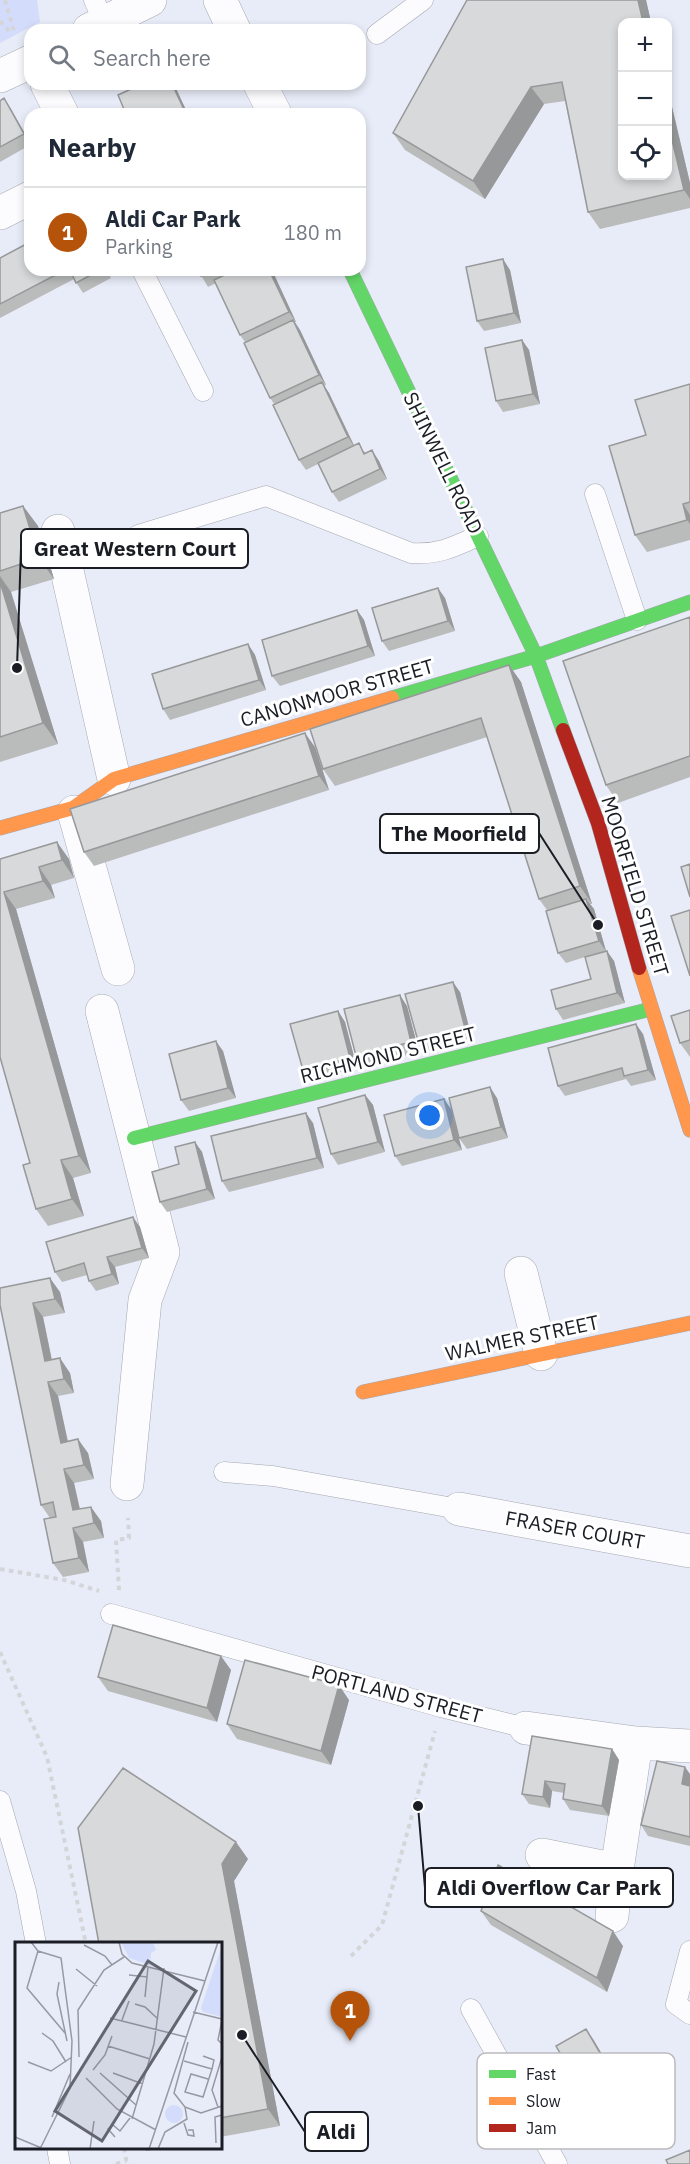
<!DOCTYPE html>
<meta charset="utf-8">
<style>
:root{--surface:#fff;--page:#f6f6f7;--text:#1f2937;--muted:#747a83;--line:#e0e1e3;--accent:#b45309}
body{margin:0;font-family:"IBM Plex Sans",sans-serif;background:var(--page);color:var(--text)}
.controls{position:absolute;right:18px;top:18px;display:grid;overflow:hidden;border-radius:12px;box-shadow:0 3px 9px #0003}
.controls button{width:54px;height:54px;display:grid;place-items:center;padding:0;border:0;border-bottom:2px solid var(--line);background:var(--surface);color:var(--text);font:30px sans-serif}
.you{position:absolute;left:430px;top:1116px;width:21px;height:21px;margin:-15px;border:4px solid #fff;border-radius:50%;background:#1a73e8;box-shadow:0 0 0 9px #1a73e833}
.badge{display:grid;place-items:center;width:39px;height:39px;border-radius:50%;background:var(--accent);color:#fff;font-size:20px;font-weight:700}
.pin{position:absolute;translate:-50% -50px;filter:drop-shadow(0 2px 3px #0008)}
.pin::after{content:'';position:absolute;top:32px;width:21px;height:18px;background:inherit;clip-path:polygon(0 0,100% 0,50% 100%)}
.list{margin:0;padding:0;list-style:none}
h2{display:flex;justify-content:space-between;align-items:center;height:78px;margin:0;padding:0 24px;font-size:26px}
h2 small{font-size:20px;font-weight:400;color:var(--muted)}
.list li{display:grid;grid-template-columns:39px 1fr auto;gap:18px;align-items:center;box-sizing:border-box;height:90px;padding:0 24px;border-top:2px solid var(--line)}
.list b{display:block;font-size:22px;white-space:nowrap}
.list p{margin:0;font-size:20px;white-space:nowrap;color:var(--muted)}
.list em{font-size:20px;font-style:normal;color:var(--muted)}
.icon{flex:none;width:33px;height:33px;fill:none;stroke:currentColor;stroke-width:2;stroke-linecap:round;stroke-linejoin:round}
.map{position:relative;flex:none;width:690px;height:2164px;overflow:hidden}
.search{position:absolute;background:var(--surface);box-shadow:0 3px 9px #0003;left:24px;top:24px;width:342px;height:66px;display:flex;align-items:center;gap:15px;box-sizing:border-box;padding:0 21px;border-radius:18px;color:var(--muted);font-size:22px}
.panel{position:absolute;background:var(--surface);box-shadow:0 3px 9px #0003;left:24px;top:108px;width:342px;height:168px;border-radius:18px}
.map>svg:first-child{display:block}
.green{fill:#d3dcfa}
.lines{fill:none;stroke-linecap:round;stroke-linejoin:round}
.lane-casing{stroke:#a5a8b0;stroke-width:21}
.street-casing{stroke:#a5a8b0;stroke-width:34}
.fast-casing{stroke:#a5a8b0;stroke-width:15}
.slow-casing{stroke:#a5a8b0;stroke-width:15}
.jam-casing{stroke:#a5a8b0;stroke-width:15}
.path{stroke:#d4d5d9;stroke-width:4;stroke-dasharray:4.5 4.5;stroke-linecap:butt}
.lane{stroke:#fcfcfe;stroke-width:20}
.street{stroke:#fcfcfe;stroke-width:33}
.fast{stroke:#63d668;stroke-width:14}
.slow{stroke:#ff974d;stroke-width:14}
.jam{stroke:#b3261e;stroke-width:14}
.wall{fill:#babbbb}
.shaded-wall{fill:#979899}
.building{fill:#d8d9da;stroke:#979899;stroke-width:1.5}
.labels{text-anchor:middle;stroke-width:6;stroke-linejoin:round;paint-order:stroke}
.street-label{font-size:20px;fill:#1b1d25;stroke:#fff}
.inset-road{fill:none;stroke:#9699a4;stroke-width:1.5}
.view{fill:#63656f;fill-opacity:0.15;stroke:#63656f;stroke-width:3}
.inset-edge{fill:none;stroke:#1b1d25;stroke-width:3}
.key{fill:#fff;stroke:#bbbbbe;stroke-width:1.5}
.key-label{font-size:16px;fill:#1b1d25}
.leader{fill:none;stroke:#1b1d25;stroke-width:2}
.callout-dot{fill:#1b1d25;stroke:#fff;stroke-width:2}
.callout{fill:#fff;stroke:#1b1d25;stroke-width:2}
.callout-label{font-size:21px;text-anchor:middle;font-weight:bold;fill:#1b1d25}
</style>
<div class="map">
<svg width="690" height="2164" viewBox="0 0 690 2164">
<rect width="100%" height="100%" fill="#e8ecf8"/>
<path class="green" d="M 0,0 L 37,0 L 40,22 L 0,43 Z"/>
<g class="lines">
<defs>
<path id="lane" d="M 94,0 L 104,22
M 377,34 L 423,0
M 142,270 L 203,391
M 595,494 L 637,620
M 138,535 L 266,496 L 411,553 C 438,555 454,547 478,536
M 224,1472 L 273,1476 L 459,1509
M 111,1614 L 441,1707 L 526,1728
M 0,1801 L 26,1891 L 36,1944
M 690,1951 L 676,2004 L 690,2014
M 471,2009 L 557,2164
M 57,2148 L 60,2164"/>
<path id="street" d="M 220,0 L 234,30
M 89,30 L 150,0
M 0,76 L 30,62
M 47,84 L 62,114
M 260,84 L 275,114
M 0,213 L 30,198
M 58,531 L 114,779
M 74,812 L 118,969
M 102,1011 L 163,1252 L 145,1300 L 127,1484
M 521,1273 L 541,1354
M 459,1509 L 690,1551
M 526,1728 L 636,1743 L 690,1746
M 542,1855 L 617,1870 L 636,1743
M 612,1916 L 617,1870"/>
<path id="fast" d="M 350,270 L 536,656 L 563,730
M 392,698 L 536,656 L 690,602
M 134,1138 L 651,1009"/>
<path id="slow" d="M 0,828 L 73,808 L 114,779 L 392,698
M 639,968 L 690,1130
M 363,1392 L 690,1323"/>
<path id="jam" d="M 563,730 L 598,823 L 639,968"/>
</defs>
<use href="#lane" class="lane-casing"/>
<use href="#street" class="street-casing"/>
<use href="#fast" class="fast-casing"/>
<use href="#slow" class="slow-casing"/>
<use href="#jam" class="jam-casing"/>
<path class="path" d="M 5,0 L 14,31
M 0,21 L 12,34
M 0,1569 L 64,1580 L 99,1591
M 119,1590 L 116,1540 L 129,1538 L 128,1518
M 0,1652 L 47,1757 L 86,1944
M 351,1956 L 382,1925 L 435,1731
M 124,2148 L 127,2164
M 116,2164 L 126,2161"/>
<use href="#lane" class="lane"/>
<use href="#street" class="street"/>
<use href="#fast" class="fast"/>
<use href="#slow" class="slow"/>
<use href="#jam" class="jam"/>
</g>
<path class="wall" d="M 467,0 L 646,0 L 651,22 L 622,22 L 668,176 L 668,90 L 690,183 L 690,208 L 600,229 L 588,212 L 565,101 L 544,104 L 485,199 L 405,150 L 393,133 Z
M 4,98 L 11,109 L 30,142 L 30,145 L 0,162 L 0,101 Z
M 0,258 L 30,270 L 107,270 L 111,278 L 83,293 L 74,279 L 0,318 Z
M 198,270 L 272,270 L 296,322 L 295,322 L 300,330 L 326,385 L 324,386 L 329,393 L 354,445 L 379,461 L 387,479 L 339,502 L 332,492 L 318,464 L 306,470 L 299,460 L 275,405 L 270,398 L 245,342 L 240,335 L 216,283 L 208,287 Z
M 510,270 L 521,323 L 484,331 L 477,321 Z
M 522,340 L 529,350 L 540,404 L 503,412 L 496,401 Z
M 690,384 L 690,540 L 647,552 L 635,535 L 646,435 Z
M 23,506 L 38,526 L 54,579 L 11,592 L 58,744 L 0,762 L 0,513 Z
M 445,598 L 455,631 L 389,651 L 382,641 Z
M 357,610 L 364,620 L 375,656 L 280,686 L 272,676 Z
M 690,617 L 690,777 L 618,803 L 606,785 Z
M 248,644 L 255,655 L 266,690 L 170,720 L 163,709 Z
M 509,665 L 521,682 L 592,904 L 590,904 L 594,909 L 606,951 L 614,961 L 625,1003 L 563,1020 L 556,1009 L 591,979 L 585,957 L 566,963 L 558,953 L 547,910 L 539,899 L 487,737 L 335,786 L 323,769 Z
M 315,747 L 329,790 L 94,866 L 84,852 Z
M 0,859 L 69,859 L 74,878 L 51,885 L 55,898 L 16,909 L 91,1173 L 73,1178 L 84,1216 L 48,1226 L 36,1209 L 30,1163 Z
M 460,992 L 472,1039 L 425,1051 L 418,1041 Z
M 407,1006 L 419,1052 L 363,1066 L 356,1056 Z
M 690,1010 L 690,1057 L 680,1043 Z
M 338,1011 L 345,1022 L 357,1068 L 310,1080 L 303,1070 Z
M 643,1034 L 656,1080 L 631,1086 L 626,1079 L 565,1096 L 558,1086 Z
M 223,1051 L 236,1098 L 189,1111 L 181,1100 Z
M 365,1095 L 373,1105 L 385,1152 L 338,1165 L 331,1154 Z
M 497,1098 L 508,1138 L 467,1149 L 459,1138 Z
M 451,1109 L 462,1150 L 402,1166 L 395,1156 Z
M 313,1123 L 324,1168 L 229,1192 L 222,1181 Z
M 195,1142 L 202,1152 L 215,1199 L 167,1212 L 160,1202 L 179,1164 Z
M 140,1227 L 149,1258 L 115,1267 L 119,1284 L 96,1291 L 89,1281 L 87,1275 L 62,1282 L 55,1272 Z
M 60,1292 L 65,1313 L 43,1317 L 52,1360 L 70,1373 L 74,1393 L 58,1396 L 68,1441 L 88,1453 L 94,1479 L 74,1483 L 80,1509 L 101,1521 L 104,1538 L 83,1542 L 89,1572 L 63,1577 L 53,1563 L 50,1518 L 41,1505 L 0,1305 Z
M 231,1670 L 217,1722 L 108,1691 L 98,1677 Z
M 349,1700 L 331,1765 L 237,1739 L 227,1724 Z
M 532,1736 L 612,1749 L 619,1760 L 609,1816 L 570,1810 L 563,1799 L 564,1793 L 552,1791 L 550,1808 L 529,1804 L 522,1794 Z
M 690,1774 L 690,1846 L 648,1836 L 641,1825 Z
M 248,1859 L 234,1881 L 280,2126 L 220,2137 L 220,1944 L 99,1944 Z
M 481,1911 L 623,1946 L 607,1992 L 491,1925 Z
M 593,2039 L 615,2076 L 631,2082 L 655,2122 L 614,2145 L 607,2135 Z
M 144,2148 L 165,2148 L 146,2151 Z"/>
<path class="shaded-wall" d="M 638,0 L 646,0 L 651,22 L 643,22 Z
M 172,84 L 174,84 L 188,114 L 186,114 Z
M 531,87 L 544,104 L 485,199 L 473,181 Z
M 668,90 L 690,183 L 690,199 L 684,190 L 668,123 Z
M 4,98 L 11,109 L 30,143 L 24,134 Z
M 503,259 L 510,270 L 521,323 L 514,313 Z
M 269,270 L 272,270 L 296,322 L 289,312 Z
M 293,320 L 300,330 L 326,385 L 319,375 Z
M 522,340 L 529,350 L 540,404 L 533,394 Z
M 322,382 L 329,393 L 355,448 L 348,437 Z
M 372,450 L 379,461 L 387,479 L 380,469 Z
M 683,504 L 690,515 L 690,524 L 687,520 Z
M 23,506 L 38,526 L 54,579 L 39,558 Z
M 0,576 L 11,592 L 58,744 L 43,723 L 0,582 Z
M 438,588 L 445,598 L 455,631 L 448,621 Z
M 357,610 L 364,620 L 375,656 L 368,646 Z
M 248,644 L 255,655 L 266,690 L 259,680 Z
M 509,665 L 521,682 L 592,904 L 580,886 Z
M 305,733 L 315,747 L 329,790 L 319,776 Z
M 57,842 L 69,859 L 74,878 L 62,860 Z
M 39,867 L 51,885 L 55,898 L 43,881 Z
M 4,892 L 16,909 L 91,1173 L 79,1156 Z
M 586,899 L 594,909 L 606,951 L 599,941 Z
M 607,951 L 614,961 L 625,1003 L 617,993 Z
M 453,982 L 460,992 L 472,1039 L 465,1028 Z
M 400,995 L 407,1006 L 419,1052 L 411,1042 Z
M 338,1011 L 345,1022 L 357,1068 L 350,1058 Z
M 636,1024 L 643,1034 L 656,1080 L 648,1070 Z
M 216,1041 L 223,1051 L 236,1098 L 228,1088 Z
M 490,1087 L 497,1098 L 508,1138 L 501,1127 Z
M 365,1095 L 373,1105 L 385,1152 L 378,1142 Z
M 444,1099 L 451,1109 L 462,1150 L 454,1140 Z
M 306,1113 L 313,1123 L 324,1168 L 317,1158 Z
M 195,1142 L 202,1152 L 215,1199 L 207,1189 Z
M 61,1160 L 73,1178 L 84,1216 L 72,1199 Z
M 133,1217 L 140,1227 L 149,1258 L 142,1248 Z
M 107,1257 L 115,1267 L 119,1284 L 112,1274 Z
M 50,1278 L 60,1292 L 65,1313 L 55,1299 Z
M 33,1303 L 43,1317 L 55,1376 L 45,1361 Z
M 60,1358 L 70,1373 L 74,1393 L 64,1379 Z
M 48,1382 L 58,1396 L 71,1457 L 61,1443 Z
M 78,1439 L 88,1453 L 94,1479 L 84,1465 Z
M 64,1469 L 74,1483 L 83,1524 L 73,1510 Z
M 91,1507 L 101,1521 L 104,1538 L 94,1523 Z
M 73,1528 L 83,1542 L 89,1572 L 79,1558 Z
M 221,1656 L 231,1670 L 217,1722 L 207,1708 Z
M 339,1685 L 349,1700 L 331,1765 L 321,1751 Z
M 612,1749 L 619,1760 L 609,1816 L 602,1806 Z
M 685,1767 L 690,1774 L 690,1789 L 682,1784 Z
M 545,1781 L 552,1791 L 550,1808 L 543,1797 Z
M 236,1842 L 248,1859 L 234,1881 L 280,2126 L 268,2109 L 222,1864 Z
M 613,1931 L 623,1946 L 607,1992 L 597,1978 Z
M 586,2029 L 593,2039 L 621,2087 L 614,2077 Z
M 624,2072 L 631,2082 L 655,2122 L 647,2112 Z"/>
<path class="building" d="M 467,0 L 638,0 L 643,22 L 622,22 L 622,176 L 668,176 L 668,123 L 684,190 L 588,212 L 562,82 L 531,87 L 473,181 L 393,133 Z
M 142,84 L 172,84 L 186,114 L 126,114 L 118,95 Z
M 4,98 L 24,134 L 0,147 L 0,101 Z
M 30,242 L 30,270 L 65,270 L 0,304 L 0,258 Z
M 503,259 L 514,313 L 477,321 L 466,267 Z
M 70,270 L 100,270 L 76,283 Z
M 198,270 L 215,270 L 201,276 Z
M 235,270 L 269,270 L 289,312 L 240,335 L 214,280 Z
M 293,320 L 319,375 L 270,398 L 244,343 Z
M 522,340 L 533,394 L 496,401 L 485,348 Z
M 322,382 L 348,437 L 299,460 L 273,405 Z
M 690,384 L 690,502 L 683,504 L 687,520 L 635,535 L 609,446 L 646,435 L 635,400 Z
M 359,443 L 364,454 L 372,450 L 380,469 L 332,492 L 318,463 Z
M 23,506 L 39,558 L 0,571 L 0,513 Z
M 0,582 L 43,723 L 0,737 Z
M 438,588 L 448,621 L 382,641 L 372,608 Z
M 357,610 L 368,646 L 272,676 L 262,640 Z
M 690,617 L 690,756 L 606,785 L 563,661 Z
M 248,644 L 259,680 L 163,709 L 152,674 Z
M 509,665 L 580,886 L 539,899 L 481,718 L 323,769 L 310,729 Z
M 305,733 L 319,776 L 84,852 L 70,809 Z
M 57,842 L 62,860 L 39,867 L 43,881 L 4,892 L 79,1156 L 61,1160 L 72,1199 L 36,1209 L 23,1165 L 30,1163 L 0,1057 L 0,859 Z
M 690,864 L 690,897 L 681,867 Z
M 586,899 L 599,941 L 558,953 L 546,911 Z
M 690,910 L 690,976 L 671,916 Z
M 607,951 L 617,993 L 556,1009 L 551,990 L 591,979 L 585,957 Z
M 453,982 L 465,1028 L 418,1041 L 405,994 Z
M 400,995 L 411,1042 L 356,1056 L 344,1009 Z
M 690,1010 L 690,1040 L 680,1043 L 671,1016 Z
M 338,1011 L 350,1058 L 303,1070 L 290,1024 Z
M 636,1024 L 648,1070 L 624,1076 L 622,1068 L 558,1086 L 548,1048 Z
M 216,1041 L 228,1088 L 181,1100 L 169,1054 Z
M 490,1087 L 501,1127 L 459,1138 L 449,1098 Z
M 365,1095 L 378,1142 L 331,1154 L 318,1108 Z
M 444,1099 L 454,1140 L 395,1156 L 384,1115 Z
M 306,1113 L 317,1158 L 222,1181 L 211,1136 Z
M 195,1142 L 207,1189 L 160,1202 L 152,1172 L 179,1164 L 175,1147 Z
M 133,1217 L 142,1248 L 107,1257 L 112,1274 L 89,1281 L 84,1263 L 55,1272 L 46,1242 Z
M 50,1278 L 55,1299 L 33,1303 L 45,1361 L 60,1358 L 64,1379 L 48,1382 L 61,1443 L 78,1439 L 84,1465 L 64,1469 L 73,1510 L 91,1507 L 94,1523 L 73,1528 L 79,1558 L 53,1563 L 44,1519 L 56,1517 L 53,1502 L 41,1505 L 0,1305 L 0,1288 Z
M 113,1625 L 221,1656 L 207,1708 L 98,1677 Z
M 245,1660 L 339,1685 L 321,1751 L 227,1724 Z
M 532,1736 L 612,1749 L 602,1806 L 563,1799 L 565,1784 L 545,1781 L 543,1797 L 522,1794 Z
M 657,1761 L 685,1767 L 682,1784 L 690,1786 L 690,1837 L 641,1825 Z
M 123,1768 L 236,1842 L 222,1864 L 268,2109 L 220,2118 L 220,1944 L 99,1944 L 78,1828 Z
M 498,1865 L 613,1931 L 597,1978 L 481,1911 Z
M 586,2029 L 614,2077 L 624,2072 L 647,2112 L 607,2135 L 556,2046 Z
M 690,2150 L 690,2164 L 668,2164 L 666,2160 Z"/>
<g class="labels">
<g class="street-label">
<text transform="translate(443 463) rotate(64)" y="7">SHINWELL ROAD</text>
<text transform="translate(337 693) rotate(-16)" y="7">CANONMOOR STREET</text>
<text transform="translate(635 886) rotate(73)" y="7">MOORFIELD STREET</text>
<text transform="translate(388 1055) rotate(-14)" y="7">RICHMOND STREET</text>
<text transform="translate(522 1338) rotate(-12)" y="7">WALMER STREET</text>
<text transform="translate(575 1530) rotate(10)" y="7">FRASER COURT</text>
<text transform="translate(397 1694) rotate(15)" y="7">PORTLAND STREET</text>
</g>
</g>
<g transform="translate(15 1942)">
<rect width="207" height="207" fill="#e8ecf8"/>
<path d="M 106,0 L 138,1 L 141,8 L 136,11 L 135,23 L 114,16 ZM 205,9 L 207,9 L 207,75 L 188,70 L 186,66 ZM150 172a9 9 0 1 1 18 0a9 9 0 1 1-18 0Z" fill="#d3dcfa"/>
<path class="inset-road" d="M 16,0 L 23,9 L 46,16 L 57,99 L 55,146 L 25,207M 104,0 L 107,12 L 117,21 L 190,39M 69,3 L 90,14 L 97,23M 23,9 L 12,46 L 50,91M 61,27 L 82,44M 114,33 L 132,35 L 133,25M 44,40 L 42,52 L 52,99M 130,55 L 132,35M 120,62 L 130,65 L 143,77M 178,70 L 207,77M 95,76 L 171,95M 107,78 L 114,59M 207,78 L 203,98 L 207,102M 27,91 L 38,99 L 51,120M 93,104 L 135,117M 188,114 L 199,118 L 197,127M 64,115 L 63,68 L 89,28 L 109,15M 169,119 L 197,127 L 188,155 L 170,150 L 176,132 L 193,137M 13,120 L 36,129 L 57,115M 78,128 L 90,113 L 97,94M 85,131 L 121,163M 98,131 L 128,142M 71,136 L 102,167 L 141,188M 170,165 L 186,171 L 207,164M 203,165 L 197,148 L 207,115M 37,175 L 55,132M 117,177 L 139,102 L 149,26M 169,181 L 173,193 L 179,194 L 178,188 L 173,188M 0,195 L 29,207M 100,195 L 93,187 L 98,183 L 105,189 L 115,176M 201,201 L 200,175 L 207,173M 75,207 L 79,179M 134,207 L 203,0M 143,207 L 150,190 L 172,177 L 170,165 L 159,151 L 173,100"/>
<path class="view" d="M 133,19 L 181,49 L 87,199 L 40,169 Z"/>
<rect width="207" height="207" class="inset-edge"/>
</g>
<rect x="477" y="2053" width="198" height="96" rx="9" class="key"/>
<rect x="489" y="2070" width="27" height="8" fill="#63d668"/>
<rect x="489" y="2097" width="27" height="8" fill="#ff974d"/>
<rect x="489" y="2124" width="27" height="8" fill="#b3261e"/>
<g class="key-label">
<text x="526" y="2080">Fast</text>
<text x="526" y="2107">Slow</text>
<text x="526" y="2134">Jam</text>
</g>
<path class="leader" d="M17 668L21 548M598 925L539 833M418 1806L425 1888M242 2035L305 2132"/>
<g class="callout-dot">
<circle cx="17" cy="668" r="6"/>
<circle cx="598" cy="925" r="6"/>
<circle cx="418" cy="1806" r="6"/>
<circle cx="242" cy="2035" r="6"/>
</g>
<g class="callout">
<rect x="21" y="529" width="227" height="39" rx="6"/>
<rect x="380" y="814" width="159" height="39" rx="6"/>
<rect x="425" y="1868" width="248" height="39" rx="6"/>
<rect x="305" y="2112" width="63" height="39" rx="6"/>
</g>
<g class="callout-label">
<text x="135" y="556">Great Western Court</text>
<text x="459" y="841">The Moorfield</text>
<text x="549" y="1895">Aldi Overflow Car Park</text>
<text x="336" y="2139">Aldi</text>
</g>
</svg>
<div class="controls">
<button>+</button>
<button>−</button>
<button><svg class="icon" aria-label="locate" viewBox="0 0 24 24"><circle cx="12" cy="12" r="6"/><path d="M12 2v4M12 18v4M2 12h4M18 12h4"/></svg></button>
</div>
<div class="you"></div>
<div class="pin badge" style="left:350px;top:2041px">1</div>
<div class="search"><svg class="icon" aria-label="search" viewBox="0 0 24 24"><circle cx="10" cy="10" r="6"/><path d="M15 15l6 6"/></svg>Search here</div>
<section class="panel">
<h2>Nearby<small></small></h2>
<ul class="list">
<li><span class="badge">1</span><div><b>Aldi Car Park</b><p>Parking</p></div><em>180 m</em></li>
</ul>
</section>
</div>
